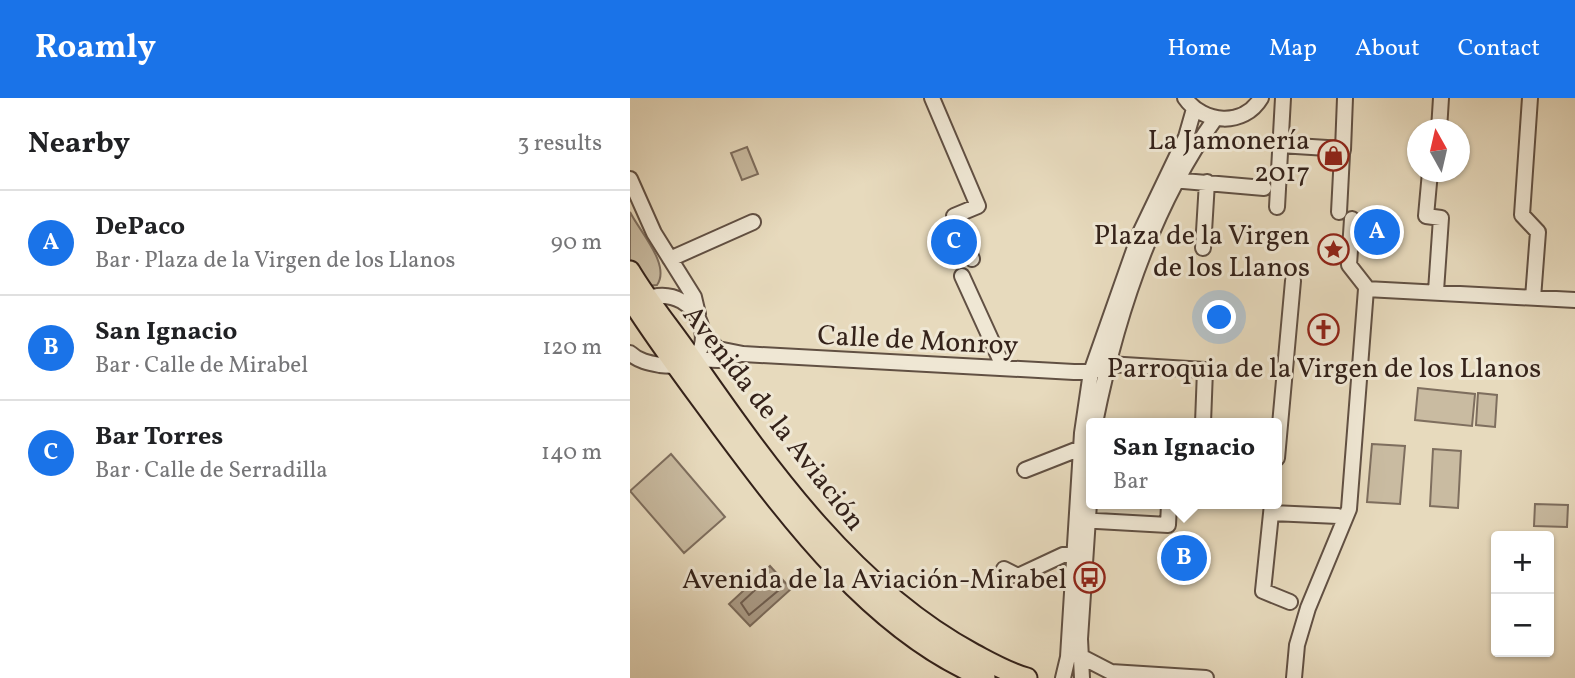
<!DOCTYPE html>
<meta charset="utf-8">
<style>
:root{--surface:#fff;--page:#f2f2f2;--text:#202124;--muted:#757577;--line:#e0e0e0;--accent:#1a73e8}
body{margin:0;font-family:Vollkorn,serif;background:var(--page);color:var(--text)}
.controls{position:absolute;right:21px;bottom:21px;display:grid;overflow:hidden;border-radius:7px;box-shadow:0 2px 5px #0004}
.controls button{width:63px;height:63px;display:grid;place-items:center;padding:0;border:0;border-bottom:2px solid var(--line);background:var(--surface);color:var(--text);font:35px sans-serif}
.compass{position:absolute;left:777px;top:21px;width:63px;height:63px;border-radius:50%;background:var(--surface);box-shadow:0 2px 5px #0004;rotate:352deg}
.you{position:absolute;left:590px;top:220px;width:24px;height:24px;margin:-18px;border:5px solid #fff;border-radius:50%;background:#1a73e8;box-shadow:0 0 0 10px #1a73e833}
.badge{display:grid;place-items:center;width:46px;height:46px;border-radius:50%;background:var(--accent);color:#fff;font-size:23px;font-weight:700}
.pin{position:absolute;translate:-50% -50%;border:4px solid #fff;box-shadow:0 2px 7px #0006}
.popup{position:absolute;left:456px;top:320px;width:196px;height:91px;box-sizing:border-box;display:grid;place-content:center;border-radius:7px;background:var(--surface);filter:drop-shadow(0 2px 5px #0005);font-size:23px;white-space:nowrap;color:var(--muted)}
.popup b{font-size:26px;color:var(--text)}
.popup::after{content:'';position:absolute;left:50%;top:100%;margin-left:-14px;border:14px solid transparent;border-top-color:var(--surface)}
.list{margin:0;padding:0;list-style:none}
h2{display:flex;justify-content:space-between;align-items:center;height:91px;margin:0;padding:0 28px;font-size:30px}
h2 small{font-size:23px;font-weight:400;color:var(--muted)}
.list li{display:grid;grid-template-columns:46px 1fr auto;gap:21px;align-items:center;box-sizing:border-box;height:105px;padding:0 28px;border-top:2px solid var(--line)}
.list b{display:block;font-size:26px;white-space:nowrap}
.list p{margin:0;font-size:23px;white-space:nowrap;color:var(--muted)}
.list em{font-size:23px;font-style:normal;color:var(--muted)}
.map{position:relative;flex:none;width:945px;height:580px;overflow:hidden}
header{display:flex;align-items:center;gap:42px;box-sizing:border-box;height:98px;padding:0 35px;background:var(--accent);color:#fff}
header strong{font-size:33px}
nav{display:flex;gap:38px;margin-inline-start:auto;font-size:24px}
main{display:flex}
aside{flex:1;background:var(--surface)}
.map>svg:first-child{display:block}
.green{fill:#c9bba1;stroke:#7e6e5e;stroke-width:2}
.water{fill:#aa9b86;stroke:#7b6b5b;stroke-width:2}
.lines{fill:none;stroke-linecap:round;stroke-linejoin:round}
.shore{stroke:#6f5e50;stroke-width:2}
.minor-casing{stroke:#615043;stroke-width:18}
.major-casing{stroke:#34221a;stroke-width:23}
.minor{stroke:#efe7d4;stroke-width:14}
.major{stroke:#e7dabd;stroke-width:19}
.labels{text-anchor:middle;stroke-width:6;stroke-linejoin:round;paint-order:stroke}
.poi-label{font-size:28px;fill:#34221a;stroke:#efe7d4;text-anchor:end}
.street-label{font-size:28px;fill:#34221a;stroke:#efe7d4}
</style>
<header>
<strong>Roamly</strong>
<nav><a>Home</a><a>Map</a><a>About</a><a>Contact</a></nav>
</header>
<main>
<aside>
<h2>Nearby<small>3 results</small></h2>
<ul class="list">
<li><span class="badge">A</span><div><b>DePaco</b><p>Bar · Plaza de la Virgen de los Llanos</p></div><em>90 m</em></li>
<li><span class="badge">B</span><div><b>San Ignacio</b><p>Bar · Calle de Mirabel</p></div><em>120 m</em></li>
<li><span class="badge">C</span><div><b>Bar Torres</b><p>Bar · Calle de Serradilla</p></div><em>140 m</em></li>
</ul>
</aside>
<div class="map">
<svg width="945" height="580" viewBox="0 0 945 580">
<rect width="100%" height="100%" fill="#e7dabd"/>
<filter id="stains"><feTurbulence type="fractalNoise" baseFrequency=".00286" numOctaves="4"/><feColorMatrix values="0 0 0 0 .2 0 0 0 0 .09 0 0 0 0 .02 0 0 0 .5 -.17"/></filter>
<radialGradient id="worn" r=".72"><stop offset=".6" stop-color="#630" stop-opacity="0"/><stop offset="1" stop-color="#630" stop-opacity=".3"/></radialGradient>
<path class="green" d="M 117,49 L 128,76 L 112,82 L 101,55 Z
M 0,114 C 10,134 41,167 27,187 L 16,188 L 0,161 Z
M 788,290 L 845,296 L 842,328 L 785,322 Z
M 848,295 L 867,297 L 865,329 L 846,327 Z
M 742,346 L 775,348 L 770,406 L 737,404 Z
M 803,351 L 831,353 L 828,410 L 800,408 Z
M 41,356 L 95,419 L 54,455 L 0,393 Z
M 905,406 L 938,407 L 937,429 L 904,428 Z"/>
<path class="water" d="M 140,468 L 161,491 L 120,528 L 99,506 Z"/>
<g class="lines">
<path class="shore" d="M 138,480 L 142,481 L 149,492 L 119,517 L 111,505 Z"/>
<defs>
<path id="minor" d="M 302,0 L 348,108 L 324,118 L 342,161
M 555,0 C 573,26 614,29 631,0
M 900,0 L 892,117 L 908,134 L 903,200
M 809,32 L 811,0
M 650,47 L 713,51
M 713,52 L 715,0
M 800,74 L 796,118 L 811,120 L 806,193
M 0,81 L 24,135 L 64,199 L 68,216
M 542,82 L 634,90
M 647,109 L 653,0
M 709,114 L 712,56
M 722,121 L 719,167 L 737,190
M 573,150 L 577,84
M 40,161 L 123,124
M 332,178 L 374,270
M 74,237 L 88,251 L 113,256 L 444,274 L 461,274 L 478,266 L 575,272 L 573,325
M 0,255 C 8,263 19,265 30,267 C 102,277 74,177 13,202
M 62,261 L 88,262 L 108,257
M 465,325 C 486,220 521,110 585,21
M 647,360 L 663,183
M 395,372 L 451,350
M 642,406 L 633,493 L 660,504
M 642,415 L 708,418
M 449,422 L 538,427 L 539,406
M 374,471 L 388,478 L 433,457 L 455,455
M 450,558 L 481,574 L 576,580
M 433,580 L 438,559 L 452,335 L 461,274 L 510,135 L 556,39 L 564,11
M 452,580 L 450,541 L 461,375
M 664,580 L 667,547 L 678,510 L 719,411 L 736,191 L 945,202"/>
<path id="major" d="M 0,173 C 19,205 43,233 64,264 C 140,373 225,492 344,556 C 361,565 378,575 397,580
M 0,200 C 27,243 59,285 89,326 C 159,420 244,535 355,580"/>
</defs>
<use href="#minor" class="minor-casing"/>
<use href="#major" class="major-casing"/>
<use href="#minor" class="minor"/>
<use href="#major" class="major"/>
</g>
<defs>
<symbol id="shop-ring" viewBox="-11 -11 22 22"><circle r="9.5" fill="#efe7d4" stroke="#8f2418" stroke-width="1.5"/><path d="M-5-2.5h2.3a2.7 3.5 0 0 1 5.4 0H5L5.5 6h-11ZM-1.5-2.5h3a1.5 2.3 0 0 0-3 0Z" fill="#8f2418"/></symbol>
<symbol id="sight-ring" viewBox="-11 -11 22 22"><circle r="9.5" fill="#efe7d4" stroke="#8f2418" stroke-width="1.5"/><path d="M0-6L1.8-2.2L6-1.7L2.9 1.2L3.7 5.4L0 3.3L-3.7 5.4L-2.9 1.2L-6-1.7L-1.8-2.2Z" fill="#8f2418"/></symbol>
<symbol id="church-ring" viewBox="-11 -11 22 22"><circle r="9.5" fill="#efe7d4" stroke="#8f2418" stroke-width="1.5"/><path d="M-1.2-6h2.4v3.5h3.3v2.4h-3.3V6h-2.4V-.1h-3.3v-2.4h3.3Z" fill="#8f2418"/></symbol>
<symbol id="bus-ring" viewBox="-11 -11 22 22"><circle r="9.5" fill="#efe7d4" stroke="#8f2418" stroke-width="1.5"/><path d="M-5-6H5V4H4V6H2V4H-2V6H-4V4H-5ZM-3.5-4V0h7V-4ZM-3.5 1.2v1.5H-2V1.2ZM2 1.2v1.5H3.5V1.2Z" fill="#8f2418"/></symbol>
</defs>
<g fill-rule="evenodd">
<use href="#shop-ring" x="686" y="40" width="35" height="35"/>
<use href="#sight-ring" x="686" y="134" width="35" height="35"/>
<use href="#church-ring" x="676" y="214" width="35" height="35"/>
<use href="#bus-ring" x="442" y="462" width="35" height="35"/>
</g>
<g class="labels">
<g class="poi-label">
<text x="680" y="51">La Jamonería<tspan x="680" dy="32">2017</tspan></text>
<text x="680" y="146">Plaza de la Virgen<tspan x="680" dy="32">de los Llanos</tspan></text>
<text x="694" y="279" text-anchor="middle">Parroquia de la Virgen de los Llanos</text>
<text x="437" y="490">Avenida de la Aviación-Mirabel</text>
</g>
<g class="street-label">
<text transform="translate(288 241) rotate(3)" y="10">Calle de Monroy</text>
<text transform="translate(145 319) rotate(52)" y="10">Avenida de la Aviación</text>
</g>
</g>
<rect width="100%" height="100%" filter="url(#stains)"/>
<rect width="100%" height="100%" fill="url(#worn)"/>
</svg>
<div class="controls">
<button>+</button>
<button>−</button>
</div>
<svg class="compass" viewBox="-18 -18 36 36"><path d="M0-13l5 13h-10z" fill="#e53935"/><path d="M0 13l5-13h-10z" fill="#757577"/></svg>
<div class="you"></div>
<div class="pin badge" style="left:747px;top:134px">A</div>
<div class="pin badge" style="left:554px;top:460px">B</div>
<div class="popup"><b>San Ignacio</b>Bar</div>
<div class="pin badge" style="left:324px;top:144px">C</div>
</div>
</main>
